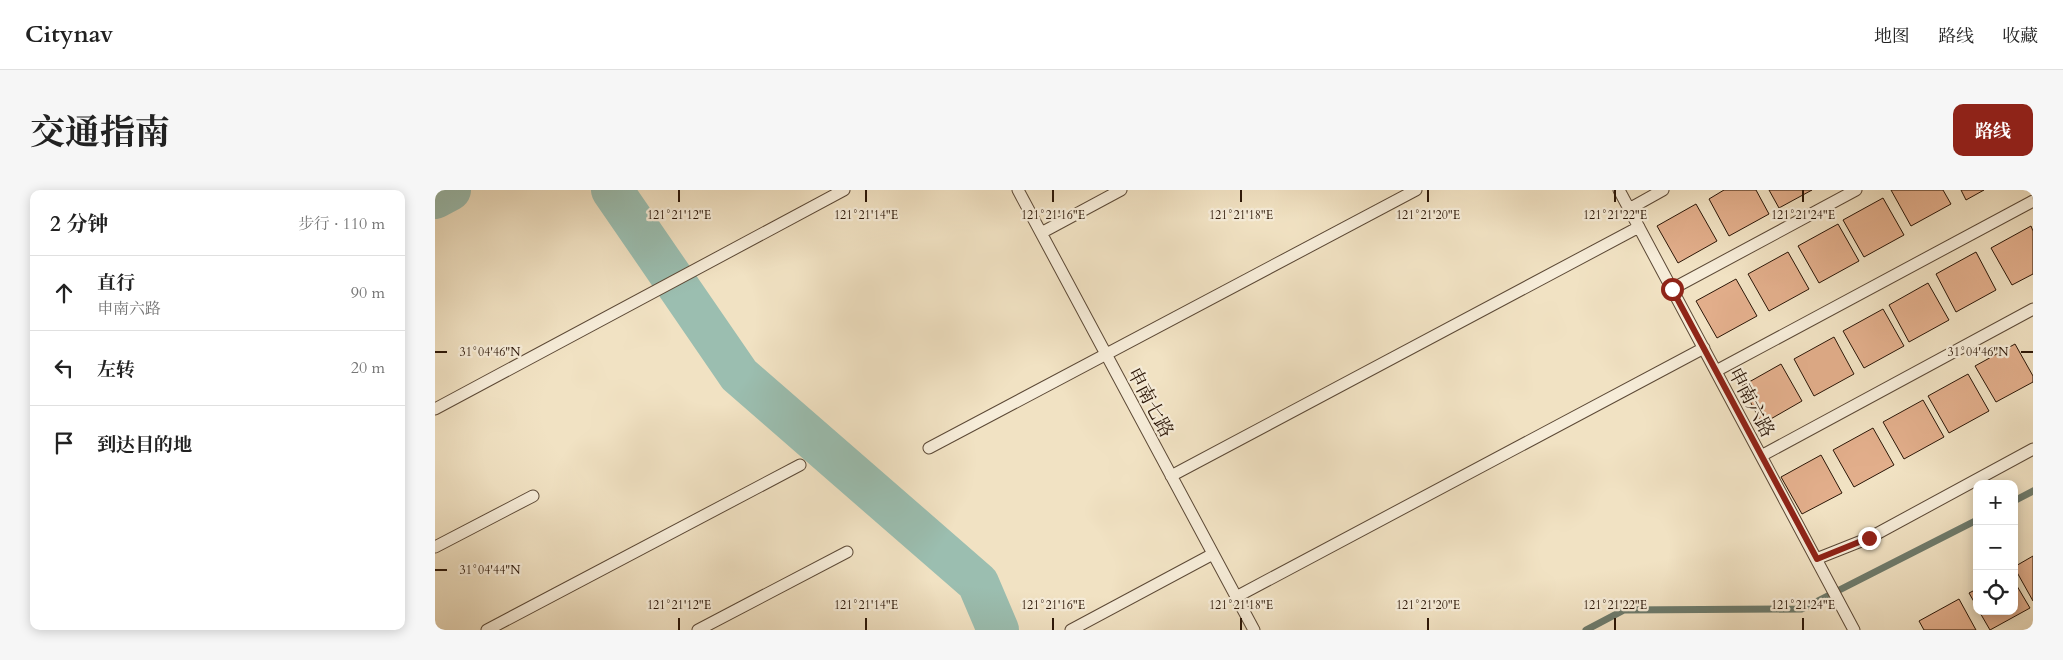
<!DOCTYPE html>
<html lang="zh">
<meta charset="utf-8">
<style>
:root{--surface:#fff;--page:#f6f6f6;--text:#222;--muted:#767676;--line:#e0e0e0;--accent:#8f2418}
body{margin:0;font-family:Cardo,"Noto Serif SC",serif;background:var(--page);color:var(--text)}
.controls{position:absolute;right:15px;bottom:15px;display:grid;overflow:hidden;border-radius:10px;box-shadow:0 2px 12px #0003}
.controls button{width:45px;height:45px;display:grid;place-items:center;padding:0;border:0;border-bottom:1px solid var(--line);background:var(--surface);color:var(--text);font:25px sans-serif}
.stop{position:absolute;width:15px;height:15px;margin:-11px;border:4px solid #8f2418;border-radius:50%;background:#fff}
.stop.end{background:#8f2418;border-color:#fff;box-shadow:0 1px 5px #0008}
.list{margin:0;padding:0;list-style:none}
h2{display:flex;justify-content:space-between;align-items:center;height:65px;margin:0;padding:0 20px;font-size:21px}
h2 small{font-size:16px;font-weight:400;color:var(--muted)}
.list li{display:grid;grid-template-columns:32px 1fr auto;gap:15px;align-items:center;box-sizing:border-box;height:75px;padding:0 20px;border-top:1px solid var(--line)}
.list b{display:block;font-size:19px;white-space:nowrap}
.list p{margin:0;font-size:16px;white-space:nowrap;color:var(--muted)}
.list em{font-size:16px;font-style:normal;color:var(--muted)}
.icon{flex:none;width:28px;height:28px;fill:none;stroke:currentColor;stroke-width:2;stroke-linecap:round;stroke-linejoin:round}
.map{position:relative;flex:none;width:1598px;height:440px;overflow:hidden;border-radius:10px}
header{display:flex;align-items:center;gap:30px;box-sizing:border-box;height:70px;padding:0 25px;background:var(--surface);border-bottom:1px solid var(--line)}
header strong{font-size:24px}
nav{display:flex;gap:28px;margin-inline-start:auto;font-size:18px}
.intro{display:flex;align-items:center;justify-content:space-between;box-sizing:border-box;height:120px;padding:0 30px}
h1{margin:0;font-size:35px}
.button{padding:12px 22px;border-radius:10px;background:var(--accent);color:#fff;font-size:18px;font-weight:700}
main{display:flex;gap:30px;padding:0 30px}
aside{flex:1;background:var(--surface);border-radius:10px;box-shadow:0 2px 12px #0003}
.map>svg:first-child{display:block}
.lines{fill:none;stroke-linecap:round;stroke-linejoin:round}
.stream{stroke:#6e7b6c;stroke-width:7}
.river{stroke:#9bbeb0;stroke-width:42}
.building{fill:#e2ae8b;stroke:#2b1607}
.service-casing{stroke:#5c4936;stroke-width:13}
.service{stroke:#f6ecd8;stroke-width:11}
.route{stroke:#8f2418;stroke-width:6}
.ticks{fill:none;stroke:#2b1607;stroke-width:2}
.labels{text-anchor:middle;stroke-width:4.5;stroke-linejoin:round;paint-order:stroke}
.street-label{font-size:19px;fill:#2b1607;stroke:#f6ecd8}
.ticks-label{font-size:12px;text-anchor:middle;fill:#2b1607;stroke:#f6ecd8;stroke-width:4.5;stroke-linejoin:round;paint-order:stroke}
</style>
<header>
<strong>Citynav</strong>
<nav><a>地图</a><a>路线</a><a>收藏</a></nav>
</header>
<div class="intro"><h1>交通指南</h1><a class="button">路线</a></div>
<main>
<aside>
<h2>2 分钟<small>步行 · 110 m</small></h2>
<ul class="list">
<li><svg class="icon" aria-label="ahead" viewBox="0 0 24 24"><path d="M12 20V5M6 11l6-6 6 6"/></svg><div><b>直行</b><p>申南六路</p></div><em>90 m</em></li>
<li><svg class="icon" aria-label="left" viewBox="0 0 24 24"><path d="M17 20v-9H6M10 6l-5 5 5 5"/></svg><div><b>左转</b></div><em>20 m</em></li>
<li><svg class="icon" aria-label="arrive" viewBox="0 0 24 24"><path d="M6 21V4h12l-3 4 3 4H6"/></svg><div><b>到达目的地</b></div></li>
</ul>
</aside>
<div class="map">
<svg width="1598" height="440" viewBox="0 0 1598 440">
<rect width="100%" height="100%" fill="#f1e2c3"/>
<filter id="stains"><feTurbulence type="fractalNoise" baseFrequency=".004" numOctaves="4"/><feColorMatrix values="0 0 0 0 .2 0 0 0 0 .09 0 0 0 0 .02 0 0 0 .5 -.17"/></filter>
<radialGradient id="worn" r=".72"><stop offset=".6" stop-color="#630" stop-opacity="0"/><stop offset="1" stop-color="#630" stop-opacity=".3"/></radialGradient>
<g class="lines">
<path class="stream" d="M 1579,311 L 1598,301
M 1151,440 L 1189,420 L 1367,419 L 1542,330"/>
<path class="river" d="M 177,0 L 304,185 L 543,393 L 563,440
M 0,8 L 15,0"/>
</g>
<path class="building" d="M 1289,0 L 1321,0 L 1334,24 L 1294,46 L 1274,9 Z
M 1334,0 L 1377,0 L 1344,18 Z
M 1456,0 L 1508,0 L 1516,14 L 1476,36 Z
M 1526,0 L 1549,0 L 1531,10 Z
M 1448,8 L 1469,45 L 1429,67 L 1408,30 Z
M 1261,14 L 1282,51 L 1243,73 L 1222,36 Z
M 1403,34 L 1424,71 L 1384,93 L 1363,56 Z
M 1596,36 L 1598,41 L 1598,84 L 1577,95 L 1556,58 Z
M 1353,62 L 1374,99 L 1334,121 L 1313,84 Z
M 1541,62 L 1561,100 L 1521,122 L 1501,84 Z
M 1301,89 L 1322,126 L 1282,148 L 1261,111 Z
M 1493,93 L 1514,130 L 1474,152 L 1454,115 Z
M 1448,119 L 1469,156 L 1429,178 L 1408,141 Z
M 1399,147 L 1419,184 L 1379,206 L 1359,169 Z
M 1580,154 L 1598,186 L 1598,192 L 1561,212 L 1540,176 Z
M 1346,174 L 1367,211 L 1327,234 L 1307,196 Z
M 1533,184 L 1554,221 L 1514,243 L 1493,206 Z
M 1488,210 L 1509,247 L 1469,269 L 1448,232 Z
M 1438,238 L 1459,275 L 1419,297 L 1398,260 Z
M 1386,265 L 1407,303 L 1367,324 L 1346,287 Z
M 1598,366 L 1598,411 L 1579,377 Z
M 1579,391 L 1595,418 L 1555,440 L 1544,421 L 1579,421 Z
M 1542,399 L 1542,417 L 1534,403 Z
M 1524,409 L 1541,440 L 1489,440 L 1484,431 Z"/>
<g class="lines">
<defs>
<path id="service" d="M 583,0 L 819,440
M 1184,0 L 1419,440
M 1194,19 L 1228,0
M 606,43 L 686,0
M 1237,99 L 1421,0
M 1281,181 L 1598,11
M 0,219 L 409,0
M 494,258 L 981,0
M 1326,266 L 1598,119
M 736,286 L 1204,37
M 0,357 L 98,306
M 1381,369 L 1434,348 L 1598,259
M 801,407 L 1269,158
M 52,440 L 365,275
M 263,440 L 412,362
M 636,440 L 778,364"/>
</defs>
<use href="#service" class="service-casing"/>
<use href="#service" class="service"/>
</g>
<g class="lines">
<path class="route" d="M 1237,99 L 1382,369 L 1434,348"/>
</g>
<path class="ticks" d="M 244,0 L 244,12M 431,0 L 431,12M 618,0 L 618,12M 806,0 L 806,12M 993,0 L 993,12M 1180,0 L 1180,12M 1368,0 L 1368,12M 0,162 L 12,162M 1586,162 L 1598,162M 0,380 L 12,380M 244,428 L 244,440M 431,428 L 431,440M 618,428 L 618,440M 806,428 L 806,440M 993,428 L 993,440M 1180,428 L 1180,440M 1368,428 L 1368,440"/>
<g class="labels">
<g class="street-label">
<text transform="translate(716 212) rotate(62)" y="7">申南七路</text>
<text transform="translate(1317 212) rotate(62)" y="7">申南六路</text>
</g>
</g>
<g class="ticks-label">
<text x="244" y="29">121°21'12"E</text>
<text x="431" y="29">121°21'14"E</text>
<text x="618" y="29">121°21'16"E</text>
<text x="806" y="29">121°21'18"E</text>
<text x="993" y="29">121°21'20"E</text>
<text x="1180" y="29">121°21'22"E</text>
<text x="1368" y="29">121°21'24"E</text>
<text x="55" y="166">31°04'46"N</text>
<text x="1543" y="166">31°04'46"N</text>
<text x="55" y="384">31°04'44"N</text>
<text x="244" y="419">121°21'12"E</text>
<text x="431" y="419">121°21'14"E</text>
<text x="618" y="419">121°21'16"E</text>
<text x="806" y="419">121°21'18"E</text>
<text x="993" y="419">121°21'20"E</text>
<text x="1180" y="419">121°21'22"E</text>
<text x="1368" y="419">121°21'24"E</text>
</g>
<rect width="100%" height="100%" filter="url(#stains)"/>
<rect width="100%" height="100%" fill="url(#worn)"/>
</svg>
<div class="controls">
<button>+</button>
<button>−</button>
<button><svg class="icon" aria-label="locate" viewBox="0 0 24 24"><circle cx="12" cy="12" r="6"/><path d="M12 2v4M12 18v4M2 12h4M18 12h4"/></svg></button>
</div>
<div class="stop" style="left:1237px;top:99px"></div>
<div class="stop end" style="left:1434px;top:348px"></div>
</div>
</main>
